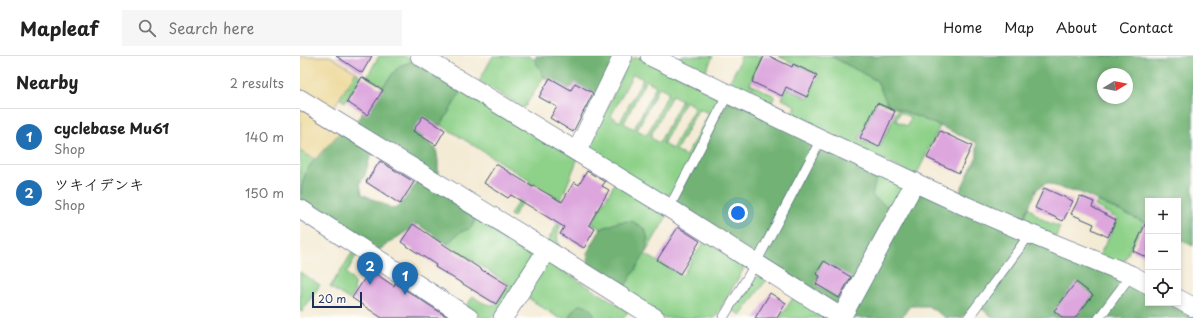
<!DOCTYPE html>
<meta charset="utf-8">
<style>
:root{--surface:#fff;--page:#f6f6f6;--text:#222;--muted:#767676;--line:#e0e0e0;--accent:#1f6fb2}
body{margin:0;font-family:"Playpen Sans","Klee One",sans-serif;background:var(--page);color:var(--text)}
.controls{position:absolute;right:12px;bottom:12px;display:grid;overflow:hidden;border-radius:0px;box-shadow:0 2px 6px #0003}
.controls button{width:36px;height:36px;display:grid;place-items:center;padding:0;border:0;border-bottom:1px solid var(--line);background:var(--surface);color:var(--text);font:20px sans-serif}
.compass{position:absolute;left:797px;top:12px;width:36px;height:36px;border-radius:50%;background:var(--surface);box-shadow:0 2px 6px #0003;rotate:80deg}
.scale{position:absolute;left:12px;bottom:10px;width:50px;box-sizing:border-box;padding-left:4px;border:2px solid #1b2f5e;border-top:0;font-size:11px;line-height:14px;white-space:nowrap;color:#1b2f5e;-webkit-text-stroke:3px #fdfcf7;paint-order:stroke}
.you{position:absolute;left:438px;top:157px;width:14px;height:14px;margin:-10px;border:3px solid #fff;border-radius:50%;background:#1a73e8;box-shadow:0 0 0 6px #1a73e833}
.badge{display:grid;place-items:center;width:26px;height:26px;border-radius:50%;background:var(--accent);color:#fff;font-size:13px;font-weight:700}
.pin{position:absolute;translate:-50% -33px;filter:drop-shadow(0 1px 2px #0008)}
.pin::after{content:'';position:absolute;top:21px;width:14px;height:12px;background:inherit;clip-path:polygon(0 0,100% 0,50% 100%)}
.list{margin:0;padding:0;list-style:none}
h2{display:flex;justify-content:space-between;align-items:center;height:52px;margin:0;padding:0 16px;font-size:17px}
h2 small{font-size:13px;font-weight:400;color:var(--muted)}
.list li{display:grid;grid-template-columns:26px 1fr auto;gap:12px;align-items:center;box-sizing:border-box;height:56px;padding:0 16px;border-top:1px solid var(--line)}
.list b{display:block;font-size:15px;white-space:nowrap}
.list p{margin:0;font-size:13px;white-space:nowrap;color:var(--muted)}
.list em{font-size:13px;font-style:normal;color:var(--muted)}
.icon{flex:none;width:22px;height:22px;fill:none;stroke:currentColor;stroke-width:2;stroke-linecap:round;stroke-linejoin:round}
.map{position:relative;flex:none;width:893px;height:262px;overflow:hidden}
header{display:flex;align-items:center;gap:24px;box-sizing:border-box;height:56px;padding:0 20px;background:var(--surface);border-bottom:1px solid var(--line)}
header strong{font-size:19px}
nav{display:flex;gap:22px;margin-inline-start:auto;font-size:14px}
.search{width:280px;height:36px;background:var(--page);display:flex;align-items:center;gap:10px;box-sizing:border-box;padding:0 14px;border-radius:0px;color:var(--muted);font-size:15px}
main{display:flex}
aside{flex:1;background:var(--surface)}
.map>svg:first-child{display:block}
.green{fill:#8ed189;stroke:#548074;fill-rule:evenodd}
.forest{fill:#72b375;stroke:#46716a;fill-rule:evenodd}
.sand{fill:#eeda9e;stroke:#84847e}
.building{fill:#dda7de}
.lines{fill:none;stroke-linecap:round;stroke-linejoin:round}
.service-casing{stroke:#3c4b70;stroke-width:10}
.minor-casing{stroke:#3c4b70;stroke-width:20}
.service{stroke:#fff;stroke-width:9}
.minor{stroke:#fff;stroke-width:19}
</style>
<header>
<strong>Mapleaf</strong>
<div class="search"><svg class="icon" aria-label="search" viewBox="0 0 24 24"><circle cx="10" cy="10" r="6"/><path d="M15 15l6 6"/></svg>Search here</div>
<nav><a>Home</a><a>Map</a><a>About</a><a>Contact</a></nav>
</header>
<main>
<aside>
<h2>Nearby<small>2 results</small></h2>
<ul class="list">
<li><span class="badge">1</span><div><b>cyclebase Mu61</b><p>Shop</p></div><em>140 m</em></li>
<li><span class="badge">2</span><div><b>ツキイデンキ</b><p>Shop</p></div><em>150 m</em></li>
</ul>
</aside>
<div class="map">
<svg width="893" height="262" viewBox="0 0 893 262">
<rect width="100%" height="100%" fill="#fdfcf7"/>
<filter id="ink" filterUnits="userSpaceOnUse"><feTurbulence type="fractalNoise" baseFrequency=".025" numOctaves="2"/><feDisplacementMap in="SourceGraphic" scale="8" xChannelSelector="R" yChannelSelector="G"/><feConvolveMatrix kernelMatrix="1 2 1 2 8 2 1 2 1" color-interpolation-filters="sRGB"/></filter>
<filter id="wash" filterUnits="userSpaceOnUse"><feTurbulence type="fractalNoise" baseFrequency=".012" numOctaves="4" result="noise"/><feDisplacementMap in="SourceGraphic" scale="16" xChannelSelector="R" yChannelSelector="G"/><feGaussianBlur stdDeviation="0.9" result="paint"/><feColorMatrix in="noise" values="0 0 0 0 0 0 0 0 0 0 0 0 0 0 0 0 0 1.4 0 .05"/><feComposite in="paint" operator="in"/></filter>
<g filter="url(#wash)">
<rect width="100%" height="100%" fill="#f4ebd5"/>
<path class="green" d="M 79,0 L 105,0 L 113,5 L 99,10 L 83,30 L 67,21 Z
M 193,0 L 229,0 L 235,4 L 244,21 L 224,52 L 179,25 Z
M 380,0 L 413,0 L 404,19 L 377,7 Z
M 441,0 L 462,0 L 450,28 L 475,40 L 470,50 L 428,29 L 438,9 Z
M 478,0 L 531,0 L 577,25 L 588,49 L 577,45 L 559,83 L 579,92 L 598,53 L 640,70 L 616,120 L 492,59 L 496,50 L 482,43 L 487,32 L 508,42 L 519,19 ZM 600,56 L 611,62 L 607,70 L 596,65 Z
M 333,2 L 341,2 L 415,37 L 419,42 L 418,49 L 373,137 L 361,141 L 289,92 L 328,6 ZM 333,18 L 343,23 L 320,66 L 311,60 ZM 346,24 L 356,30 L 334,73 L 324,67 ZM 359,31 L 369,36 L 347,79 L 337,74 ZM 372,39 L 382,44 L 359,87 L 350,81 ZM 385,45 L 395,51 L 372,93 L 363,88 ZM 399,52 L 409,58 L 386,100 L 376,95 Z
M 56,16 L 61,20 L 45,46 L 39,42 Z
M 162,34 L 278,102 L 261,144 L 234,127 L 213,161 L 210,159 L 230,125 L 141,69 Z
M 0,95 L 15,103 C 4,117 0,128 2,146 L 0,145 Z
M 578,113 L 602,127 L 602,134 L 595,150 L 586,150 L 572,140 Z
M 315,127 L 367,160 L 345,198 L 382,220 L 405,184 L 444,210 L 443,214 L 415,262 L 363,262 L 318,234 L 318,166 L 301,173 L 292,167 Z
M 797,145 L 844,166 L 821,211 L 799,200 L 818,163 L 795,150 Z
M 267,151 L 270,153 C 262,168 253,176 260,192 L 246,188 Z
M 729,151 C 739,163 746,166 760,171 L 756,181 L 722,166 Z
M 178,158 L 230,191 L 231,199 L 230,206 L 196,258 L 192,262 L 182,262 L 166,251 L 173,240 C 180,246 186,249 195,249 L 209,228 L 147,188 L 160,176 L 171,172 Z
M 54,194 L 58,197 L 46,217 C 56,225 57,233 50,244 L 30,231 Z
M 247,205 L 328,255 L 324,262 L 294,262 L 294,258 L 270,258 L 269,262 L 259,262 L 222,238 Z
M 0,216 L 20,229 L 2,256 L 0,255 Z
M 461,220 L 467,223 L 441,259 L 431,253 L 451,221 Z
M 496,237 L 533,262 L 480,262 Z"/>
<path class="forest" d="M 236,0 L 322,0 L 298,38 L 276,30 L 269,32 L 258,31 L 244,21 L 235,4 Z
M 531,0 L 893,0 L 893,190 L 878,183 L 878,145 L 848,145 L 848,168 L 779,136 L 770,135 L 746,127 L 737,133 L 723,164 L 720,180 L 848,230 L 848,247 L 878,247 L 893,251 L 893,262 L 694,262 L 682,253 L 672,251 L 662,262 L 646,262 L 628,250 L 610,250 L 601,262 L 551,262 L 372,151 L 429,42 L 578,113 L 572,140 L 586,150 L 595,150 L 610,130 L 659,137 L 677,100 L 677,87 L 640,70 L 588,49 L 577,25 ZM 803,18 L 827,18 L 827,42 L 803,42 Z
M 113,5 L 162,34 L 141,69 L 132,69 L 122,82 L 136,93 L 138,105 L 138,132 L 178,158 L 171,172 L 160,176 L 147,188 L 117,168 L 79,194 L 2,146 L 1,134 L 6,115 L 15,103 L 42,74 L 57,64 L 99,10 ZM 78,95 L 112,118 L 116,128 L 100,150 L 94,153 L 62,138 L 60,127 L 65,119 L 70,101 Z
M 332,165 L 345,173 L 348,183 L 345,198 L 326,229 L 318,234 C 297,222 291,223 287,197 L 301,173 L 318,166 Z
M 278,249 L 285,249 C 290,252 294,255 294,262 L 269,262 L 273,254 Z"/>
<path class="sand" d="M 0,0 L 30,0 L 56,16 L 32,54 L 0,35 Z
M 0,48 L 42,74 L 15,103 L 0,95 Z"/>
<g id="blocks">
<path class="building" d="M 36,0 L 72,0 L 62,17 Z
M 464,0 L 469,0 L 492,11 L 493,8 L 517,19 L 507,41 L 486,31 L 482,40 L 452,26 Z
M 62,21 L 83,34 L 67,59 L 47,46 Z
M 250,22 L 271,34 L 275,27 L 293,37 L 273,76 L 250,62 L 257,51 L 239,41 Z
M 577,47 L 595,55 L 579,91 L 560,82 Z
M 123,60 L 145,74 L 136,89 L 113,75 Z
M 640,75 L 672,90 L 659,117 L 627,102 Z
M 80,105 L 114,126 L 100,148 L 66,126 Z
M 196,108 L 233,131 L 234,130 L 262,146 L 274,126 L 279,129 L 287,115 L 305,126 L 302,130 L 309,134 L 289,169 L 295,173 L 284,192 L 260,178 L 264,171 L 211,139 L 208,142 L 184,127 Z
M 744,132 L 773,145 L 763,165 L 735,152 Z
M 780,140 L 794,146 L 792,151 L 816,164 L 808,181 L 792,173 L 794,168 L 771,158 Z
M 848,162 L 848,202 L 833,195 Z
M 113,168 L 185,216 L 185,215 L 208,229 L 196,248 L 135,211 L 136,209 L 101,186 Z
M 378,171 L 400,185 L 380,218 L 357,204 Z
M 524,205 L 551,221 L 539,242 L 516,228 L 520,220 L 516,218 Z
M 70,214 L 94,230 L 95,227 L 149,262 L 82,262 L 52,242 Z
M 776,226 L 793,239 L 775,262 L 763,262 L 754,255 Z
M 470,237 L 486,247 L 477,262 L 455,262 Z"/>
</g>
</g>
<g filter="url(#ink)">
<use href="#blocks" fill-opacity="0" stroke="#3c4b70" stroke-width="1"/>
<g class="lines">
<defs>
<path id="service" d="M 369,152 L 428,38
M 423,262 L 456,207 L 521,83
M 668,262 L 730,178
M 799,262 L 831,219"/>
<path id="minor" d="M 120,0 L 369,152 L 542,262
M 350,0 L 521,83 L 661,148 L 730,178 L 831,219 L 848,228
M 0,43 L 247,194 L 355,262
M 277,95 L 323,0
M 0,153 L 169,262
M 878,243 L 893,251
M 203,262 L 247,194
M 541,262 L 615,126"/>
</defs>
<use href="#service" class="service-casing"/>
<use href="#minor" class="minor-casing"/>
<use href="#service" class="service"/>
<use href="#minor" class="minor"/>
</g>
</g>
</svg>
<div class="controls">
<button>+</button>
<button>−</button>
<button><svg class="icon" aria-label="locate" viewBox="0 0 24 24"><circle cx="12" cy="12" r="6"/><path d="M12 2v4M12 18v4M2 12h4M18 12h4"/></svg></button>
</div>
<svg class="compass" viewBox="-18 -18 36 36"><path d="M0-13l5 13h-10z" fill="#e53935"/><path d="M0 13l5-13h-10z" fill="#767676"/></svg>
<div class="scale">20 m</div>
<div class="you"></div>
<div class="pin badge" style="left:105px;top:239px">1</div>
<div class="pin badge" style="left:70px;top:229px">2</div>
</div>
</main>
